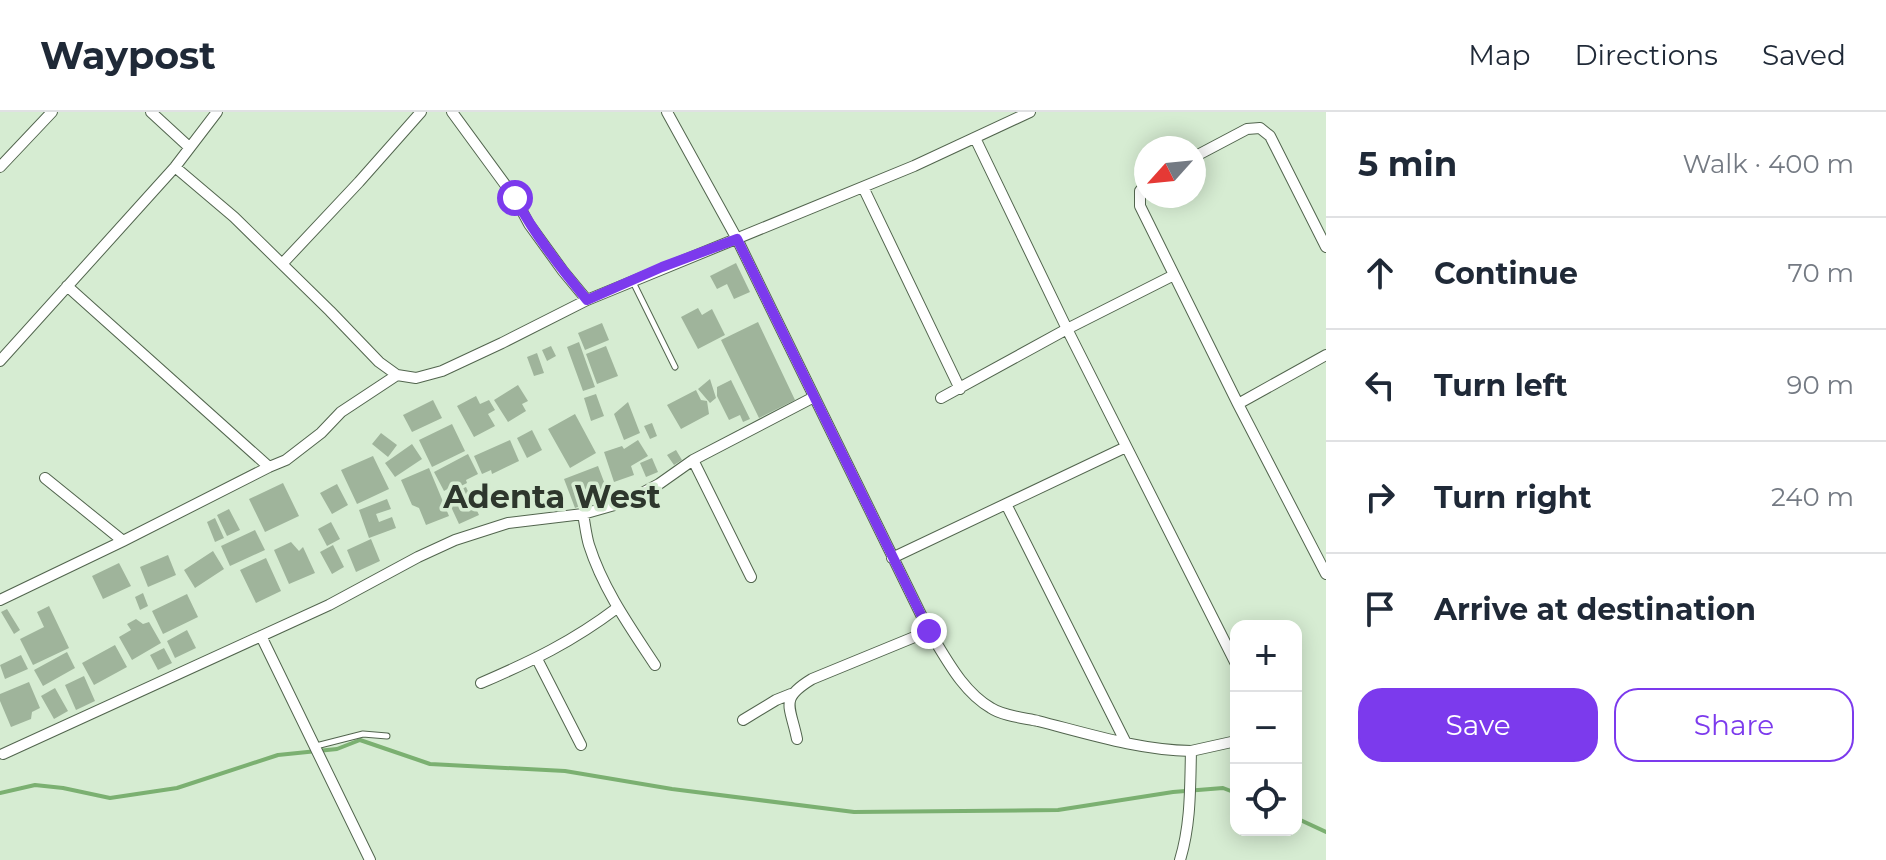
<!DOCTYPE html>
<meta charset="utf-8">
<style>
:root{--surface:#fff;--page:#f6f6f7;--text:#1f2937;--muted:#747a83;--line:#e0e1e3;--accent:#7c3aed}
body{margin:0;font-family:Montserrat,sans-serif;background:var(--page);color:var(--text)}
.controls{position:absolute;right:24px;bottom:24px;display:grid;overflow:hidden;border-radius:16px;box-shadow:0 4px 20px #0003}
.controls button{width:72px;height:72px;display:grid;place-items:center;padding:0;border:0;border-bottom:2px solid var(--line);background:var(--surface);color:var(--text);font:40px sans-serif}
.compass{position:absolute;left:1134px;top:24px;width:72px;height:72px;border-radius:50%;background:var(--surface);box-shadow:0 4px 20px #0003;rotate:243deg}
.stop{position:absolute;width:24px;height:24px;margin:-18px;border:6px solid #7c3aed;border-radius:50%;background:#fff}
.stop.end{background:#7c3aed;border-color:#fff;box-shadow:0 2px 8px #0008}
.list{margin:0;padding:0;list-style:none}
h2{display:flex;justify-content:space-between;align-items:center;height:104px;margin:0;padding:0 32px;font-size:34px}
h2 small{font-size:26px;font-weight:400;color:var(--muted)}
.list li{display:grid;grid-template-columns:52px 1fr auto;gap:24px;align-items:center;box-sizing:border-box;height:112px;padding:0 32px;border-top:2px solid var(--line)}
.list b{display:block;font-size:30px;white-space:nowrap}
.list em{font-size:26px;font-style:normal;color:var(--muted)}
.actions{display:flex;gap:16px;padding:24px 32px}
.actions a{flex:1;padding:18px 0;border:2px solid var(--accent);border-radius:24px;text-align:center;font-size:28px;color:var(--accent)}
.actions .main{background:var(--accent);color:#fff}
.icon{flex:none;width:44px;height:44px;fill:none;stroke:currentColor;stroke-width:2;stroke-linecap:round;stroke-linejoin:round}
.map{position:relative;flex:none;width:1326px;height:748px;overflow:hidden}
header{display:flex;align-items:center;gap:48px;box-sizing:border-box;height:112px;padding:0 40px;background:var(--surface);border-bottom:2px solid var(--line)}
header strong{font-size:38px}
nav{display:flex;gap:44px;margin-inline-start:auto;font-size:28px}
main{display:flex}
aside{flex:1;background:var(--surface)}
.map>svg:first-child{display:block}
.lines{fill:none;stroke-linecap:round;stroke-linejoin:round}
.stream{stroke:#7bb071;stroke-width:4}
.building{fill:#9fb49b}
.lane-casing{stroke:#52654e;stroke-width:7}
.street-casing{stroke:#52654e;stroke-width:12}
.lane{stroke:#fff;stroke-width:5}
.street{stroke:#fff;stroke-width:10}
.route{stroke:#7c3aed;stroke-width:10}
.labels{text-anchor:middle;stroke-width:7;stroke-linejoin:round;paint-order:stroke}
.district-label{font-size:32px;font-weight:bold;fill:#2e372d;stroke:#d6ecd2}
</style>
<header>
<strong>Waypost</strong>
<nav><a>Map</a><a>Directions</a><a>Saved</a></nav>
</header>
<main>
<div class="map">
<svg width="1326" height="748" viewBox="0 0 1326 748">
<rect width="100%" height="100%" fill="#d6ecd2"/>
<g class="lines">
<path class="stream" d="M 0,681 L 35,673 L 63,676 L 110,686 L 177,676 L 278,643 L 337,637 L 360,628 L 430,652 L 565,659 L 672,677 L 854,700 L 1058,698 L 1173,680 L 1223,676 L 1236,681
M 1296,706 L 1326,720"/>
</g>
<path class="building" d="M 736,151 L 750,180 L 734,187 L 727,172 L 717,177 L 710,164 Z
M 698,196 L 702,203 L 712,197 L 725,223 L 698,237 L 681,205 Z
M 758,210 L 795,288 L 759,306 L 721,228 Z
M 602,211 L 609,228 L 585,238 L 578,221 Z
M 579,230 L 595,275 L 583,279 L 567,235 Z
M 551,234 L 556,244 L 547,249 L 542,238 Z
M 606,234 L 618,264 L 597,272 L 586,242 Z
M 537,241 L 544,261 L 534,264 L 527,245 Z
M 710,267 L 716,286 L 710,291 L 698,277 Z
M 731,268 L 750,307 L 743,310 L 740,303 L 729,308 L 717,284 L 717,275 Z
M 518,273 L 528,289 L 522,292 L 526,299 L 508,310 L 494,288 Z
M 696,278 L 701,288 L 707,289 L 709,302 L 681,317 L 667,293 Z
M 596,282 L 604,304 L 591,309 L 584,286 Z
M 476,284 L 480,292 L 489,288 L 495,298 L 488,302 L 495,314 L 474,325 L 457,294 Z
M 433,288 L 442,306 L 412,320 L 403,303 Z
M 628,290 L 640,321 L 624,328 L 614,302 Z
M 575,302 L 596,341 L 570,356 L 548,317 Z
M 652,311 L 657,324 L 650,327 L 644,314 Z
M 452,312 L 465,339 L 432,355 L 419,328 Z
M 532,318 L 542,338 L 527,346 L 517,326 Z
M 381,321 L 397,333 L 388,345 L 372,332 Z
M 510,328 L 519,349 L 492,362 L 491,358 L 482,362 L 474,344 Z
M 638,328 L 648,344 L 631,354 L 634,363 L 614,370 L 604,340 L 622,334 L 624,337 Z
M 412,332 L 422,347 L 395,365 L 385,351 Z
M 676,338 L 682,348 L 674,353 L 667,343 Z
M 468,342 L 478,362 L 466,368 L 467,371 L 453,378 L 451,375 L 444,379 L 434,360 Z
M 373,344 L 389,377 L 357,392 L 341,358 Z
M 652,346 L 658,360 L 646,365 L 640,351 Z
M 598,354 L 609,383 L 575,396 L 564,367 Z
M 429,356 L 449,404 L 426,413 L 419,396 L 412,393 L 401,368 Z
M 283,371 L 299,404 L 265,420 L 249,387 Z
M 337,372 L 348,393 L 332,402 L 320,381 Z
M 466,375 L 479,403 L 459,412 L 446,384 Z
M 387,387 L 391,397 L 376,402 L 379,410 L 392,405 L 396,416 L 369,426 L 359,398 Z
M 229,397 L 240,418 L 227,424 L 217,403 Z
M 215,406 L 224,426 L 215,430 L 207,410 Z
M 331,410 L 340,427 L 327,434 L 318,417 Z
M 255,418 L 265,438 L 230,454 L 221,434 Z
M 371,427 L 380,449 L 356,460 L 347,438 Z
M 291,430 L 299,439 L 303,435 L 315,461 L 289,472 L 274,438 Z
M 333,433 L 344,455 L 332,462 L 320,440 Z
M 213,439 L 224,457 L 195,476 L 184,458 Z
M 168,443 L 176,463 L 148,475 L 140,455 Z
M 266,446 L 281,479 L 256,491 L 240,458 Z
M 119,451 L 131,474 L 103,487 L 92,464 Z
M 143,481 L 148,494 L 140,498 L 135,485 Z
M 187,482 L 198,505 L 163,522 L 152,499 Z
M 49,494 L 69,536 L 33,553 L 20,527 L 44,515 L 37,500 Z
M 7,497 L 20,518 L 14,522 L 1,500 Z
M 136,507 L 143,512 L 149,510 L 161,531 L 132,548 L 119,525 L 131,518 L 127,512 Z
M 187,518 L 196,536 L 175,546 L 167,529 Z
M 115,533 L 127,555 L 94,573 L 82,551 Z
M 164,536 L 172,551 L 158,558 L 150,543 Z
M 67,540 L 75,556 L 43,574 L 34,558 Z
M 21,543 L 28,557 L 5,567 L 0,553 Z
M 84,564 L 95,589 L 76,598 L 65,573 Z
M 29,570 L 40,596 L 32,600 L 31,607 L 11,615 L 0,589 L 0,582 Z
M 55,576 L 68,599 L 54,607 L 41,584 Z"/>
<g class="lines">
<defs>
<path id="lane" d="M 633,170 L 675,255
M 316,634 L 363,622 L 387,624"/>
<path id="street" d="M 151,0 L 189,35
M 452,0 L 515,86 L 529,112 L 563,159 L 587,188
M 667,0 L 737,127 L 929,519 C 946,546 962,579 991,596 C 1003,604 1024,606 1038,609 C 1089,622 1139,638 1191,639 C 1190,676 1191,712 1180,748
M 975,26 L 1067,217 L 1236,552
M 1194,45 L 1247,17 L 1260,16 L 1270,24 L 1326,135
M 0,55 L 52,0
M 175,55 L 234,105 L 330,199 L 379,250 L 397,263 L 416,266 L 442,259 L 502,231 L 587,188 L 914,54 L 1030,0
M 1146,72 L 1140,79 L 1140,94 L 1238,292 L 1326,462
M 863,75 L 960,277
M 282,152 L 359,70 L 421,0
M 67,174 L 269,355
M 0,249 L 175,55 L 217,0
M 941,286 L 1067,217 L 1174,163
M 1238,292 L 1326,243
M 693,348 L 751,465
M 45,366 L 123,429
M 1006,392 L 1126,631
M 583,402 C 585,412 586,423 589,433 C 603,477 630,515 655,553
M 892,446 L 1126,335
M 0,488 L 123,429 L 269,355 L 286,348 L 321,321 L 341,300 L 397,263
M 261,524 L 370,748
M 537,547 L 581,633
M 481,571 C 532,549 572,530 617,496
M 743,608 L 776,588 L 791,582
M 797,627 C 790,593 779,587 812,567 L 929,519
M 1191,639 L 1236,629
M 3,642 L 329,493 L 418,445 L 455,428 L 508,411 L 583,402 L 625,390 L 659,372 L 693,348 L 814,285"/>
</defs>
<use href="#lane" class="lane-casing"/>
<use href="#street" class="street-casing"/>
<use href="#lane" class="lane"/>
<use href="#street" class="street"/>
</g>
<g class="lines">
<path class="route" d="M 515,86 C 535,123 560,155 587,188 L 662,155 L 737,127 L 929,519"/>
</g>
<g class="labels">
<g class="district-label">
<text x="552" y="396">Adenta West</text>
</g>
</g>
</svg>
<div class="controls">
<button>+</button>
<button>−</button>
<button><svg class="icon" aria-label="locate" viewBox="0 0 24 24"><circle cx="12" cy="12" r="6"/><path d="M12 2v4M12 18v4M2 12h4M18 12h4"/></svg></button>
</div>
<svg class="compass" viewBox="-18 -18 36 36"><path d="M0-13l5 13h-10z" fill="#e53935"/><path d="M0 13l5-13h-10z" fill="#747a83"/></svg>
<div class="stop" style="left:515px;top:86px"></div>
<div class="stop end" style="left:929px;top:519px"></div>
</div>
<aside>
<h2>5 min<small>Walk · 400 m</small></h2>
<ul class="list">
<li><svg class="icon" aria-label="ahead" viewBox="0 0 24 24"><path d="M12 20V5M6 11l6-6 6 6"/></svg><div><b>Continue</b></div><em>70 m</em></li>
<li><svg class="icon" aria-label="left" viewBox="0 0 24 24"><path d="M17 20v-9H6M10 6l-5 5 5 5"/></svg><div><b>Turn left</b></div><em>90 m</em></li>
<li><svg class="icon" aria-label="right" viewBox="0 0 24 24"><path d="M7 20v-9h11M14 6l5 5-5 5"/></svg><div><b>Turn right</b></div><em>240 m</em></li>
<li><svg class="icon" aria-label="arrive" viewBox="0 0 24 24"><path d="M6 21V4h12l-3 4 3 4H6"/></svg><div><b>Arrive at destination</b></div></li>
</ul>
<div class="actions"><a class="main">Save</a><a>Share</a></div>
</aside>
</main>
